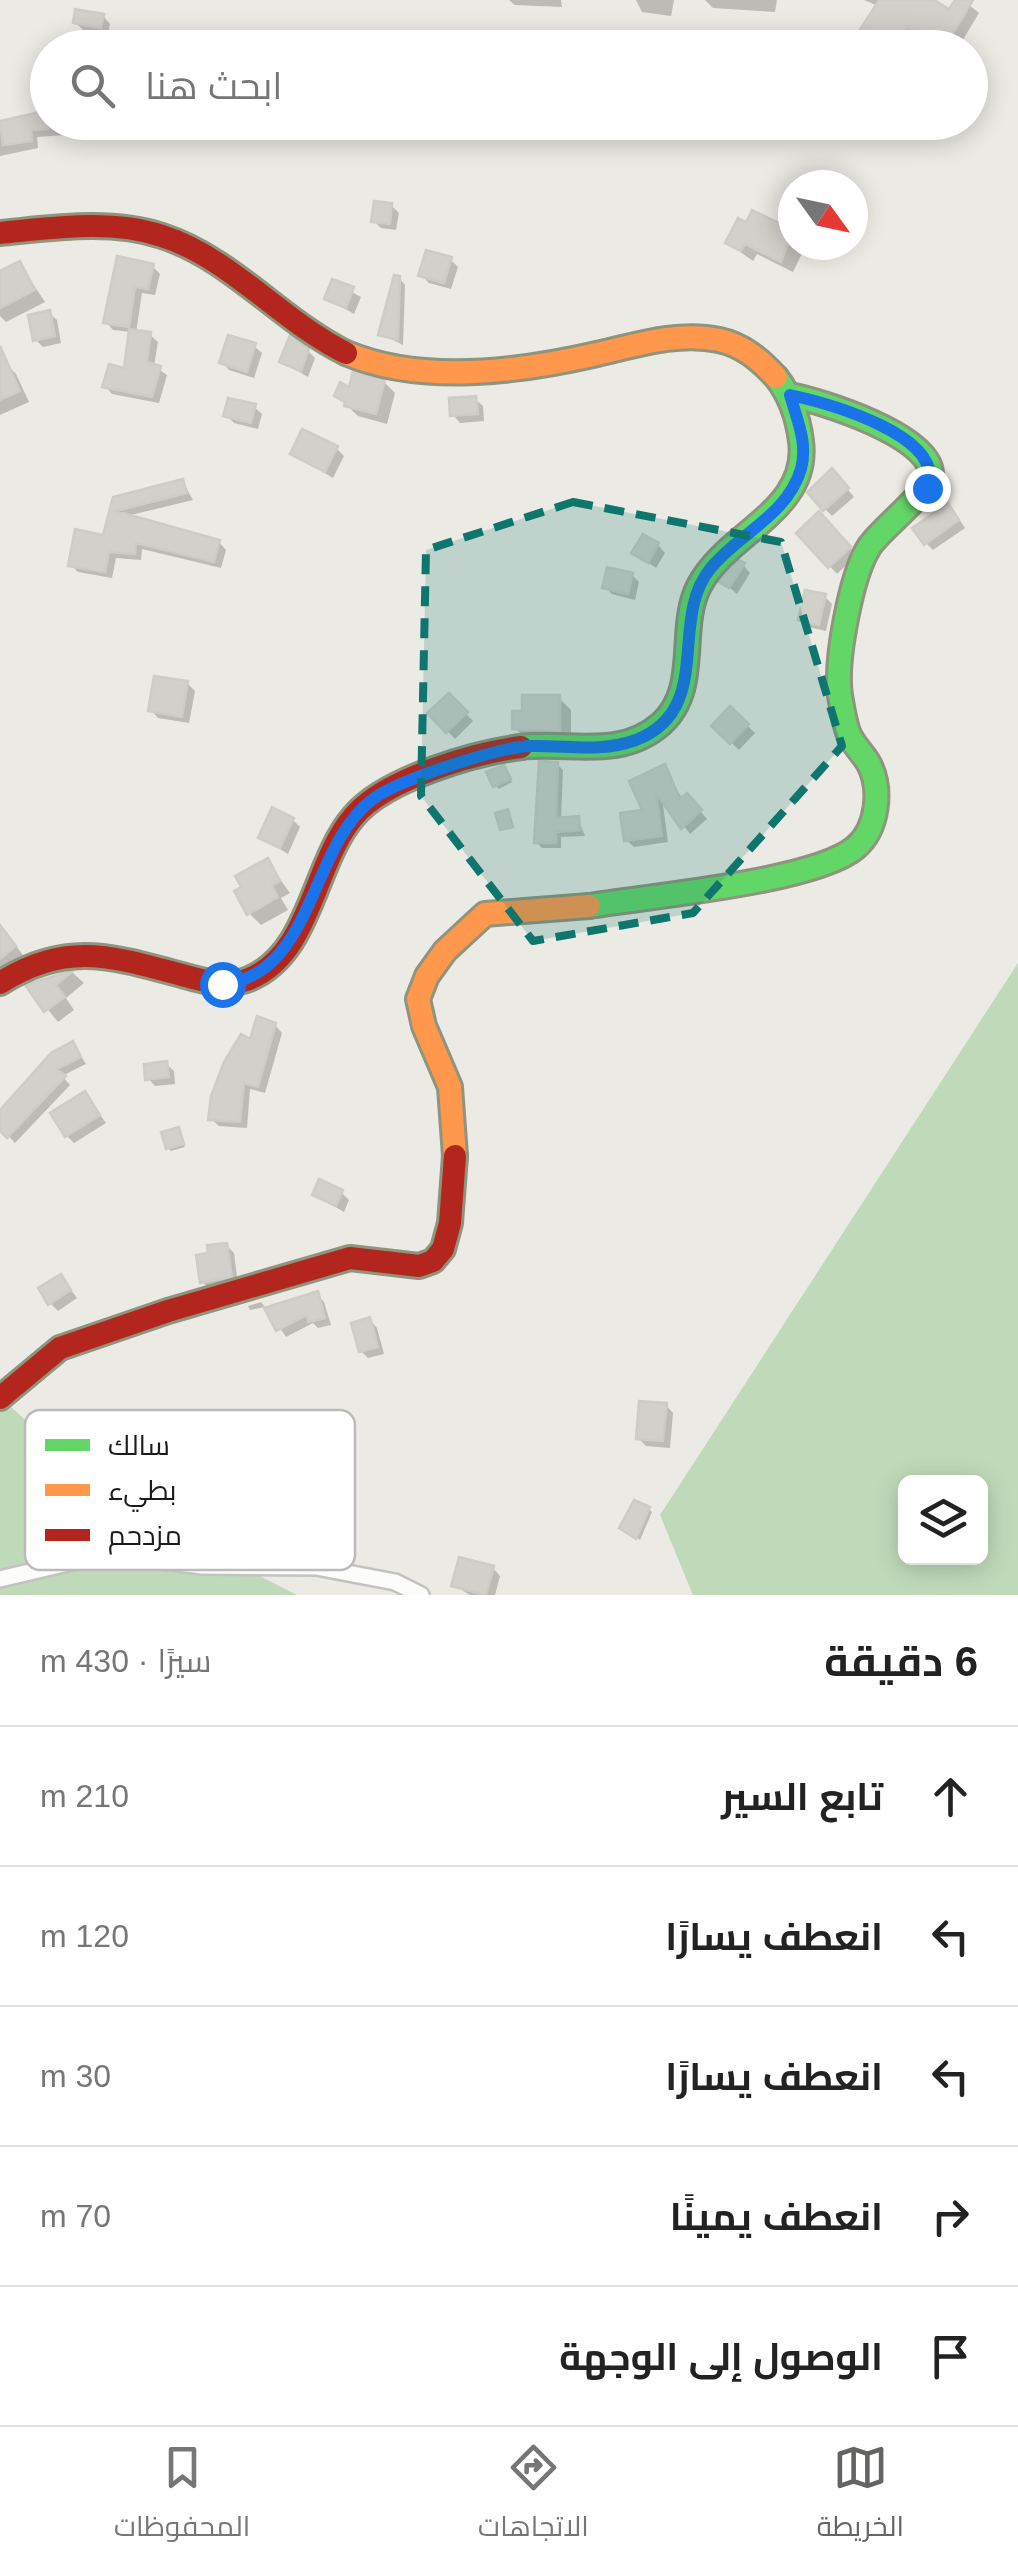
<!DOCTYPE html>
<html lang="ar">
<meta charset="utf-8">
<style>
:root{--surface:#fff;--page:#f6f6f6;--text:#222;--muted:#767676;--line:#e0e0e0;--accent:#646462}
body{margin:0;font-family:Helvetica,Cairo,sans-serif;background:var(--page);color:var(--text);direction:rtl}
.controls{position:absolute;right:30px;bottom:30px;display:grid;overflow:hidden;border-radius:15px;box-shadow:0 5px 25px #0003}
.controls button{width:90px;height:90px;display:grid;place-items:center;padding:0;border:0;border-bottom:2px solid var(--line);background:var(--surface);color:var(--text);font:50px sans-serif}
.compass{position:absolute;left:778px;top:170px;width:90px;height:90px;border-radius:50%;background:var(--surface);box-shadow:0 5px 25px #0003;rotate:123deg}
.stop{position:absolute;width:30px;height:30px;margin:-22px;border:8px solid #1a73e8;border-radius:50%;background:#fff}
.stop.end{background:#1a73e8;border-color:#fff;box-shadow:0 2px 10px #0008}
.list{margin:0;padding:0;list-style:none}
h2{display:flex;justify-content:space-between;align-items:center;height:130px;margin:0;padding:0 40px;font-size:42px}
h2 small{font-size:32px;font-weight:400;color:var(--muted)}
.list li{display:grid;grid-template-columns:65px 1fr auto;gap:30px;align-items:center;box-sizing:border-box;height:140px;padding:0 40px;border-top:2px solid var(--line)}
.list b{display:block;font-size:38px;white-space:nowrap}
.list em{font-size:32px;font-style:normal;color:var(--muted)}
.icon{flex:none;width:55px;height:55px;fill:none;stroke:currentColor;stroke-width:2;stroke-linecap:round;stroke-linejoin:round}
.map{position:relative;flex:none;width:1018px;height:1595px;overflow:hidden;direction:ltr}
.search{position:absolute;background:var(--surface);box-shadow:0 5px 25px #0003;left:30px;right:30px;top:30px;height:110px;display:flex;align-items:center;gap:25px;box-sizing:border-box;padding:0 35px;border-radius:55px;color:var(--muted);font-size:38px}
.sheet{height:830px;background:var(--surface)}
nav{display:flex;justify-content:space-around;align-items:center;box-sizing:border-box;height:140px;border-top:2px solid var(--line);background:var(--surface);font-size:28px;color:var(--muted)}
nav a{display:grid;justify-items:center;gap:5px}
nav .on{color:var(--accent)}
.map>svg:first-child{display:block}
.forest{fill:#bfdab9;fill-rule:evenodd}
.shadow{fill:#0003}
.building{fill:#d1d0cb;stroke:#ceccc6;stroke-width:2.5}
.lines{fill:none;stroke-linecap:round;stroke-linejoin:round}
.street-casing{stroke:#c3c3c0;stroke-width:20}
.fast-casing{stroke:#8f947d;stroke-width:28}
.slow-casing{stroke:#8f947d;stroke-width:28}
.jam-casing{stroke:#8f947d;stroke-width:28}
.street{stroke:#fcfcfb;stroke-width:15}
.fast{stroke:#63d668;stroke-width:22}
.slow{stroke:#ff974d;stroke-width:22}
.jam{stroke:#b3261e;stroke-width:22}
.route{stroke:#1a73e8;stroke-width:12}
.marked{fill:#0f766e;fill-opacity:0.2;stroke:#0f766e;stroke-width:8;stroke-dasharray:20 12;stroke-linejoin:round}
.key{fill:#fff;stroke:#bbb;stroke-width:2.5}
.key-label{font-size:28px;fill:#1c1c1c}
</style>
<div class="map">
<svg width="1018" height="1595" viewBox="0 0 1018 1595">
<rect width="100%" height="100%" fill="#ebeae4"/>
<path class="forest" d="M 1018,963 L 1018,1595 L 693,1595 L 660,1515 ZM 906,1482 L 980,1482 L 980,1558 L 906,1558 Z
M 0,1397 L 117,1503 L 297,1595 L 0,1595 Z"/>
<path class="shadow" d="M 509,0 L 561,0 L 562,7 L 515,5 Z
M 636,0 L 674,0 L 671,16 L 642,12 Z
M 705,0 L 777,0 L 775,12 L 713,8 Z
M 864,0 L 929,0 L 950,13 L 958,0 L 963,0 L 979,13 L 958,48 L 939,48 L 916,34 L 908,48 L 873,48 L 859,36 L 878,6 Z
M 103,16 L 110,24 L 108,34 L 83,30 L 75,22 Z
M 34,119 L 92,122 L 93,133 L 37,137 L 38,148 L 0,156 L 0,124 Z
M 391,205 L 399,213 L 396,230 L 381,228 L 374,221 Z
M 753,213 L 793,233 L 793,245 L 806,245 L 793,272 L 757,254 L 753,261 L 728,243 Z
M 119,259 L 152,266 L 160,274 L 155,295 L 142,293 L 136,333 L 150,335 L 158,342 L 154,366 L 167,375 L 159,403 L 112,394 L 105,386 L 126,372 L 131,332 L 113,330 L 106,322 Z
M 450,259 L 458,267 L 451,289 L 429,283 L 421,275 Z
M 20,264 L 45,302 L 6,322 L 0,316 L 0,274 Z
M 399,278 L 405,285 L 403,345 L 381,334 Z
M 333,282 L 361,297 L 354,314 L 327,298 Z
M 49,313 L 57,320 L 61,343 L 43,347 L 36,340 Z
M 254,346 L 262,353 L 254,378 L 229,370 L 222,362 Z
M 308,351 L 315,358 L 308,377 L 282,362 Z
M 6,363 L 16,374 L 29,402 L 0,415 L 0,366 Z
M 384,382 L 395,393 L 387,424 L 358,416 L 337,396 Z
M 475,399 L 483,406 L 484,421 L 460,423 L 453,415 Z
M 254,407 L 262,414 L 258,429 L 234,423 L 226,415 Z
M 336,448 L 344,456 L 333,478 L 293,454 Z
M 839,479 L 854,497 L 832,516 L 825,509 Z
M 183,482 L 193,500 L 127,516 L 219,542 L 226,550 L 221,568 L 142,549 L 141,560 L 116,558 L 112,578 L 78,572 L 71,565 L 105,538 L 115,499 Z
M 955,513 L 965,528 L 933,550 L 926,543 Z
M 819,514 L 857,555 L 837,574 L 799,533 Z
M 658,545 L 665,553 L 656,568 L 634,553 Z
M 743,565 L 750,573 L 737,594 L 723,582 Z
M 632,575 L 639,582 L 635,600 L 612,594 L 605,587 Z
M 824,596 L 832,604 L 826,631 L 808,627 L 801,620 Z
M 187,683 L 195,691 L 189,723 L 158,718 L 151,710 Z
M 449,696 L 473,721 L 455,739 L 431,714 Z
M 559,698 L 571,710 L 571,742 L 527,740 L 515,728 L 524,713 Z
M 730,709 L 755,733 L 739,750 L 714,726 Z
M 557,764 L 563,770 L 561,820 L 578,819 L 585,836 L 561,837 L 561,848 L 542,848 L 536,842 Z
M 664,767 L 683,800 L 694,804 L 707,819 L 690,834 L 662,797 L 668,842 L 634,847 L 626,840 Z
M 507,771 L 512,782 L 499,789 L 496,786 Z
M 293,820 L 300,827 L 288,854 L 261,837 Z
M 267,861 L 290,893 L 281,898 L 288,910 L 261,925 L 249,913 Z
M 0,925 L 26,959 L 7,974 L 0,968 Z
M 73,973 L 84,983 L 66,998 L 74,1010 L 58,1022 L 29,986 Z
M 275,1025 L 282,1033 L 265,1093 L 250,1089 L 247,1128 L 219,1126 L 211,1119 L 251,1043 Z
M 73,1044 L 86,1064 L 62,1076 L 70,1085 L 15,1143 L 0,1127 L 0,1113 Z
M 166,1064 L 174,1071 L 175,1084 L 155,1086 L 148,1078 Z
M 85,1094 L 106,1123 L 74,1143 L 67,1136 Z
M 178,1131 L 185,1147 L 171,1151 L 168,1148 Z
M 342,1193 L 349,1200 L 344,1212 L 315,1195 Z
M 226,1245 L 234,1253 L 238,1284 L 210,1289 L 202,1282 L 210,1255 Z
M 61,1277 L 77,1298 L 58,1311 L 50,1303 Z
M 317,1294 L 324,1302 L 331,1325 L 318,1328 L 313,1323 L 286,1337 L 268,1310 Z
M 261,1302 L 265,1307 L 250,1310 L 248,1306 Z
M 370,1320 L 377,1328 L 384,1354 L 368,1358 L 361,1351 Z
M 666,1405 L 673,1413 L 670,1448 L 646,1446 L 638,1438 Z
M 649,1509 L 652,1512 L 640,1540 L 626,1530 Z
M 493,1568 L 500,1576 L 495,1595 L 470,1595 L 454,1585 Z"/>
<path class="building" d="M 879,0 L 934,0 L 949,9 L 955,0 L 973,0 L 944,48 L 907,27 L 894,48 L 874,48 L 856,36 Z
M 75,9 L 104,14 L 101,28 L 73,23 Z
M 48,110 L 48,129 L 31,130 L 32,141 L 3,145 L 0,121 Z
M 374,201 L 392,203 L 390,224 L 371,222 Z
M 752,210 L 793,230 L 781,262 L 745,244 L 741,251 L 725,243 L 738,218 L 746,222 Z
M 426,250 L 452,257 L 444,283 L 418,276 Z
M 117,256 L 154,264 L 148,289 L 135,287 L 129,327 L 103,323 Z
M 20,261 L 35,290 L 0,308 L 0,271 Z
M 394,275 L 400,276 L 398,340 L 378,335 Z
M 332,279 L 354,287 L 346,308 L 324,299 Z
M 50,310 L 55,336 L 33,341 L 28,315 Z
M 129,329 L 151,332 L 147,362 L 161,366 L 152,397 L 102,387 L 109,364 L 124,368 Z
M 228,335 L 256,343 L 247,372 L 219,363 Z
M 290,335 L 309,349 L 301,371 L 279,362 Z
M 0,346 L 20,391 L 0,400 Z
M 353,371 L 385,380 L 376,414 L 344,406 L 345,402 L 334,396 L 340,382 L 349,387 Z
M 476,396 L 478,414 L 450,416 L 449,398 Z
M 228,398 L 256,404 L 251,423 L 223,416 Z
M 302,429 L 338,446 L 325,472 L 290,454 Z
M 832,468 L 849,488 L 823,511 L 807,492 Z
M 183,479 L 187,493 L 116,511 L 220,540 L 214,562 L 136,543 L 135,554 L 109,552 L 105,572 L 68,566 L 75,529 L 103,535 L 113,497 Z
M 948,503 L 959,520 L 924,545 L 912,528 Z
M 819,511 L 851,547 L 828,568 L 796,533 Z
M 643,534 L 659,543 L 648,563 L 631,553 Z
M 739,560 L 745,563 L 729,588 L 719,582 Z
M 607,567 L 633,573 L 628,594 L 602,588 Z
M 805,590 L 826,594 L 819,625 L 798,620 Z
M 154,676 L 188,681 L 182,717 L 148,711 Z
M 449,693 L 468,712 L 446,733 L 427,713 Z
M 522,695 L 560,695 L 560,731 L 512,729 L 512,711 L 522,711 Z
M 730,706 L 749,724 L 730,744 L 711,726 Z
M 539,761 L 558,762 L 556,818 L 579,816 L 580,830 L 556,832 L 556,843 L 534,843 Z
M 665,764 L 680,799 L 687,793 L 702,810 L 681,829 L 656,793 L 662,836 L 624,841 L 620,813 L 642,810 L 629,781 Z
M 504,765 L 511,779 L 493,787 L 486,772 Z
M 272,807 L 294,818 L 280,848 L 258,838 Z
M 508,809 L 513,827 L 500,830 L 495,813 Z
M 268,858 L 280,881 L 272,886 L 278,897 L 247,915 L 234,891 L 241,887 L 235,876 Z
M 0,925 L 16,946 L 0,959 Z
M 74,970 L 56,985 L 65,997 L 44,1012 L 25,985 Z
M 257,1016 L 276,1023 L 258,1087 L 244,1083 L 240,1122 L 208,1120 L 211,1096 L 224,1062 L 241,1034 L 250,1039 Z
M 73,1041 L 81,1057 L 57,1069 L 66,1076 L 7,1138 L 0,1131 L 0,1110 L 51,1053 Z
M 167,1061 L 169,1077 L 145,1080 L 144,1064 Z
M 85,1091 L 100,1115 L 65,1137 L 50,1113 Z
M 179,1127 L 184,1144 L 166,1149 L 161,1132 Z
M 319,1179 L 343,1190 L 336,1206 L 312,1195 Z
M 227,1243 L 232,1277 L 200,1283 L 196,1255 L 208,1253 L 207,1245 Z
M 61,1274 L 71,1290 L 48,1305 L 38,1288 Z
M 318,1291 L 325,1318 L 308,1322 L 307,1315 L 276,1331 L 264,1308 Z
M 370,1317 L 378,1347 L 359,1352 L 351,1323 Z
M 639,1401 L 667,1403 L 663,1441 L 636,1439 Z
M 634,1500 L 650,1507 L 636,1539 L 619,1528 Z
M 459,1557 L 494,1566 L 486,1595 L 451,1586 Z"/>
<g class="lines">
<defs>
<path id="street" d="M 0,1579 L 106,1554 L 202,1566 L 316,1567 L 395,1582 L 421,1595"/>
<path id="fast" d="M 521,747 C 569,741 620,760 661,724 C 701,688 677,629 699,586 C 727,532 810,511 801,441 C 798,417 791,396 776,377
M 589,906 C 650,896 813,882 855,848 C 878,829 882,789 869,764 C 863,753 852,744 848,732 C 844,721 842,707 840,695 C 835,661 851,576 869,547 C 881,528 932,491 931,473 C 929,435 821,401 790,395"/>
<path id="slow" d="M 346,353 C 422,385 519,372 597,354 C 636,345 679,331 719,340 C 743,345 760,360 776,377
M 455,1156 L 450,1087 L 424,1026 L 418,999 L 427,976 L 445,951 L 485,914 L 589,906"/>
<path id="jam" d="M 0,233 C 53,228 111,219 162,236 C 231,258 281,321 346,353
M 0,983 C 66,941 111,956 182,975 C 203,981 227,988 249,979 C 312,953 313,863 354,816 C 385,779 474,753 521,747
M 0,1398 L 60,1348 L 168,1311 L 350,1258 L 419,1266 L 433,1261 L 443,1249 L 450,1223 L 455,1156"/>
</defs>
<use href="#street" class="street-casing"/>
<use href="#fast" class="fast-casing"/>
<use href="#slow" class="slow-casing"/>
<use href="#jam" class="jam-casing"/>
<use href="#street" class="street"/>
<use href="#fast" class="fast"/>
<use href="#slow" class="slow"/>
<use href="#jam" class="jam"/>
</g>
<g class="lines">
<path class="route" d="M 222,984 C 314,976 309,846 373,799 C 398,780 499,747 531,746 C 567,745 600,753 636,740 C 715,709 668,621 710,569 C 739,533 787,516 801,469 C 808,443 797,420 790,395 C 827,403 948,436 927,488"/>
</g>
<path class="marked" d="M 573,502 L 781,542 L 842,746 L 693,913 L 533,941 L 421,796 L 426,550 Z"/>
<rect x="25" y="1410" width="330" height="160" rx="15" class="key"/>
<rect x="45" y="1439" width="45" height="12" fill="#63d668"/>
<rect x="45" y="1484" width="45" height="12" fill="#ff974d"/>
<rect x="45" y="1529" width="45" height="12" fill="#b3261e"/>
<g class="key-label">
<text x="108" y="1455">سالك</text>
<text x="108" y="1500">بطيء</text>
<text x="108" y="1545">مزدحم</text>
</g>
</svg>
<div class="controls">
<button><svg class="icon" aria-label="layers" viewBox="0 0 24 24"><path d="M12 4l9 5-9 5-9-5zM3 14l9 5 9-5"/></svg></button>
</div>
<svg class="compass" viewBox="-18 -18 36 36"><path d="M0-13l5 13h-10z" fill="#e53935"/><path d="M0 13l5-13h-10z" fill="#767676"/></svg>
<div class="stop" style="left:222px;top:984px"></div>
<div class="stop end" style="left:927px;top:488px"></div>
<div class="search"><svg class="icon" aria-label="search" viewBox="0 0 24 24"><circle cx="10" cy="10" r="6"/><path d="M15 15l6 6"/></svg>ابحث هنا</div>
</div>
<section class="sheet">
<h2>6 دقيقة<small>سيرًا · 430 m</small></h2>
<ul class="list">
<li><svg class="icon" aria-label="ahead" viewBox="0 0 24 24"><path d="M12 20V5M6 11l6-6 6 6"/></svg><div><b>تابع السير</b></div><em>210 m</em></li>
<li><svg class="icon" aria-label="left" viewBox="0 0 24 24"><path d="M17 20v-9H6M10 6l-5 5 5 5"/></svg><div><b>انعطف يسارًا</b></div><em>120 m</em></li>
<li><svg class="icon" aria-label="left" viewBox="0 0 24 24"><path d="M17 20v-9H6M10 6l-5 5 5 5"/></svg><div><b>انعطف يسارًا</b></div><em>30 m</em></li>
<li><svg class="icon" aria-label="right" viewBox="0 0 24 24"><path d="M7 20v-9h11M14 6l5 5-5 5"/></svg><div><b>انعطف يمينًا</b></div><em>70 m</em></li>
<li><svg class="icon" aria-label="arrive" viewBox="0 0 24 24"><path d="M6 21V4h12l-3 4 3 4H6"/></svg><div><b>الوصول إلى الوجهة</b></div></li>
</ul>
</section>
<nav>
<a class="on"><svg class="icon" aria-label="map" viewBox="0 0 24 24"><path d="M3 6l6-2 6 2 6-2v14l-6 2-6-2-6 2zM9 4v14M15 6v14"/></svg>الخريطة</a>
<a><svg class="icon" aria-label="directions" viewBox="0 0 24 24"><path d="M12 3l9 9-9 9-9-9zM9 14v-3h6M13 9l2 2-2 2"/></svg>الاتجاهات</a>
<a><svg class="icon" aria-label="saved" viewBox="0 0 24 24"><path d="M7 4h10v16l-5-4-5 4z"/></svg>المحفوظات</a>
</nav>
